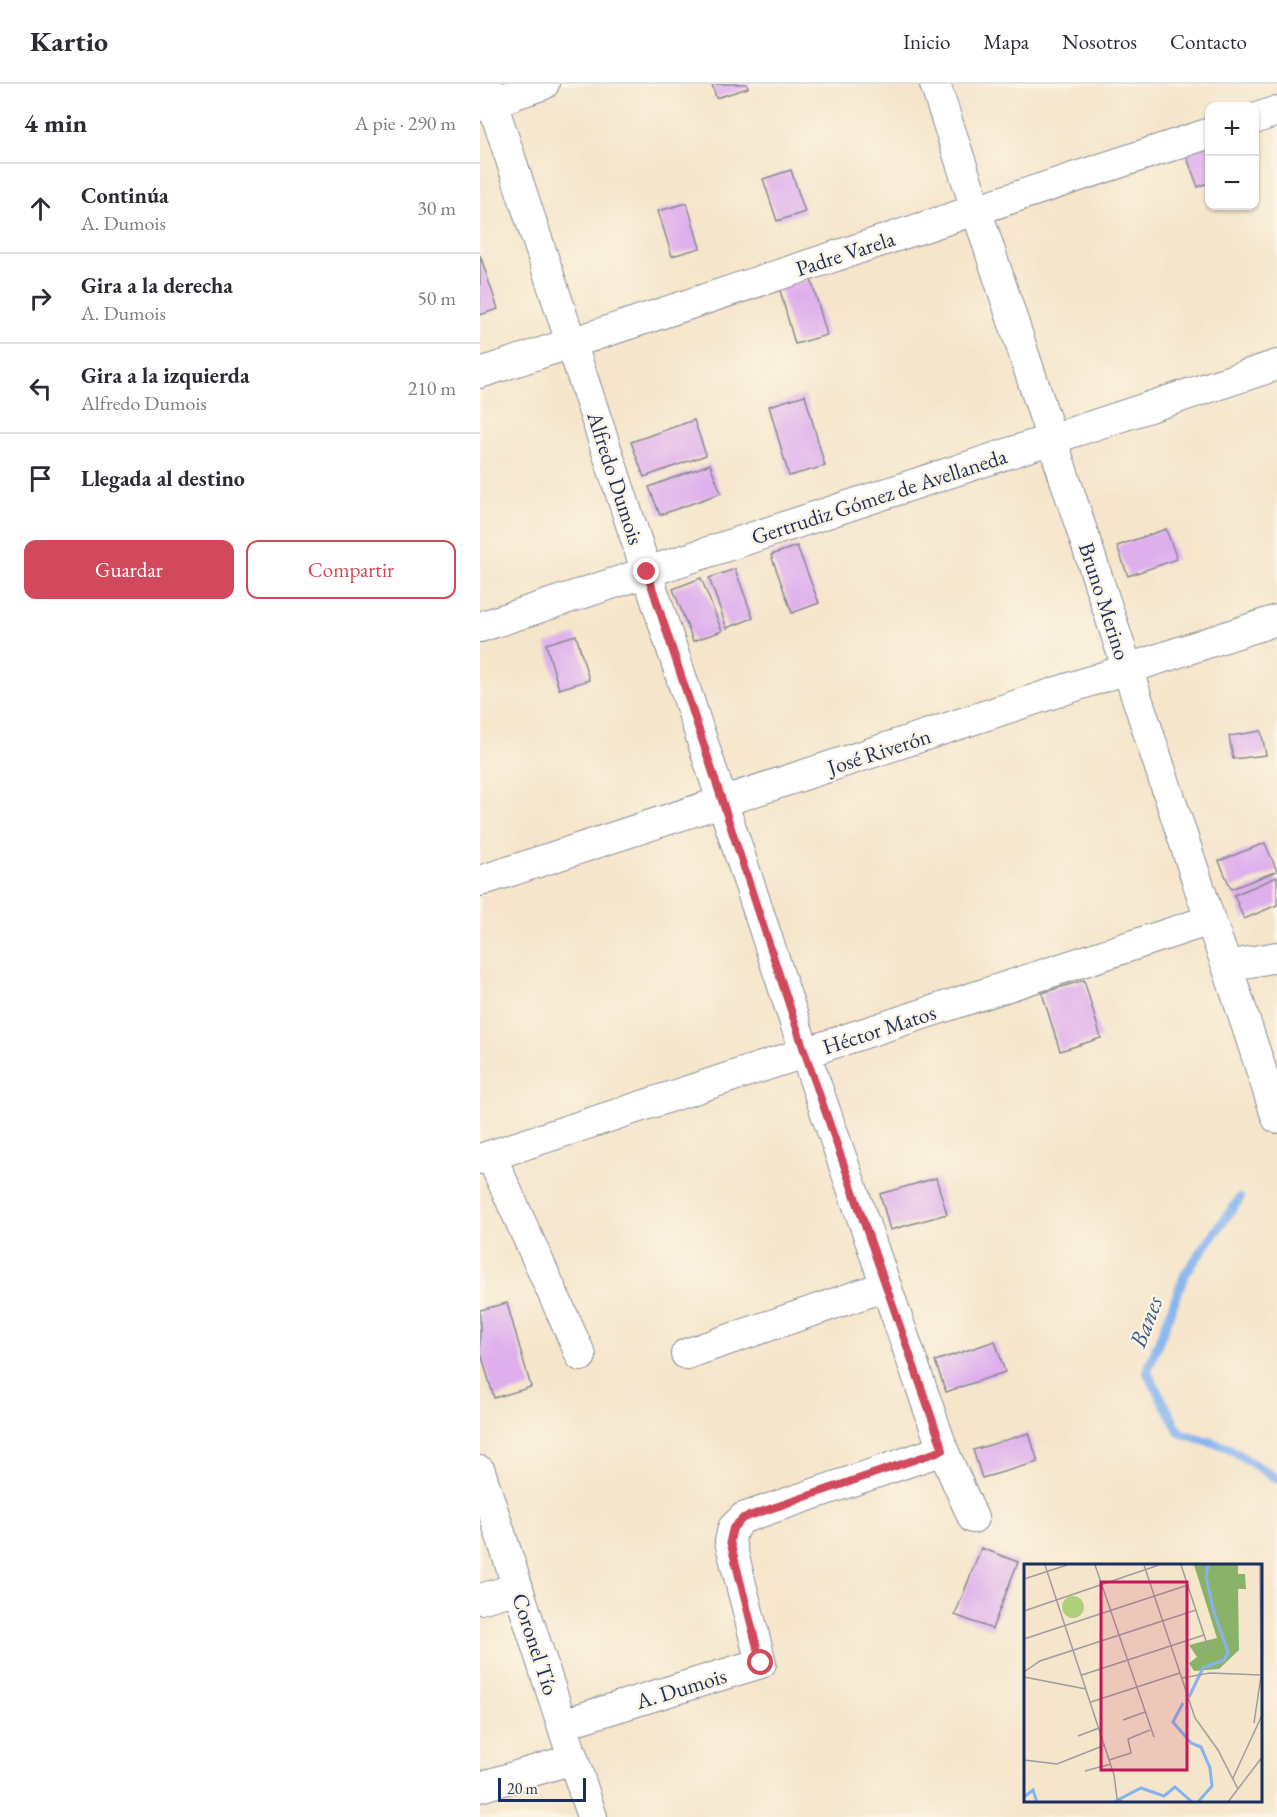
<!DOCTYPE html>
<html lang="es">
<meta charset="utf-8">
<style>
:root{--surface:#fff;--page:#f7f7f7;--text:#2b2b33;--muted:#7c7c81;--line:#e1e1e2;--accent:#d1495b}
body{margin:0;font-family:"EB Garamond",serif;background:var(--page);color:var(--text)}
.controls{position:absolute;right:18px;top:18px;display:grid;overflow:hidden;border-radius:12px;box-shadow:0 2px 4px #0004}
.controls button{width:54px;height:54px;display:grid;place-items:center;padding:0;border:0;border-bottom:2px solid var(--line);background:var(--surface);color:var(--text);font:30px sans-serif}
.scale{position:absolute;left:18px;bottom:15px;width:88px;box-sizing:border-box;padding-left:6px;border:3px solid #1b2f5e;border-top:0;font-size:16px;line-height:21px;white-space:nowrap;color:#1b2f5e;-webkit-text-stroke:4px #fcf5e5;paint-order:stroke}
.stop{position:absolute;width:18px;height:18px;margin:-14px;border:4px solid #d1495b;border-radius:50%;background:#fff}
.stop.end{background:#d1495b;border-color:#fff;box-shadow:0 2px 6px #0008}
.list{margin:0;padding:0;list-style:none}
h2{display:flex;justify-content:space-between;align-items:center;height:78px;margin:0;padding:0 24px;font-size:26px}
h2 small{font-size:20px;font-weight:400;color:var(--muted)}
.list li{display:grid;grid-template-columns:39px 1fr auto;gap:18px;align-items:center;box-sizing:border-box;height:90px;padding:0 24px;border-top:2px solid var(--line)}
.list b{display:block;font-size:22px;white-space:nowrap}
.list p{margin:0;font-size:20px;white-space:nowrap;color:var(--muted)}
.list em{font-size:20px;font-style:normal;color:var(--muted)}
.actions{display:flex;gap:12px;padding:18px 24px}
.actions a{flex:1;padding:14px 0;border:2px solid var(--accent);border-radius:12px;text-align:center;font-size:21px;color:var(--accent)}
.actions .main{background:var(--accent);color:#fff}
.icon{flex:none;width:33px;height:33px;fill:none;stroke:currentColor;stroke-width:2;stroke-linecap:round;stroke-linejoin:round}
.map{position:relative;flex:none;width:797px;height:1733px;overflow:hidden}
header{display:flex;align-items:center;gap:36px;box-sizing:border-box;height:84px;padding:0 30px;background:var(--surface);border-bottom:2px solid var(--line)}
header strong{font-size:28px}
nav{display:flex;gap:33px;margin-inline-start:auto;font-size:21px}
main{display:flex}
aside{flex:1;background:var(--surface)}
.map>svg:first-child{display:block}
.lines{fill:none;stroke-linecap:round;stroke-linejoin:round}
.stream{stroke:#84b3ef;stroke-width:9}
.building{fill:#deaeed}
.minor-casing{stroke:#888a94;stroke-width:32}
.minor{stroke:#fff;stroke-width:30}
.route{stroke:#d1495b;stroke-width:8}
.labels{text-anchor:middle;stroke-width:5;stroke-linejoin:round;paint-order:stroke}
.street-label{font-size:22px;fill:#1b2f5e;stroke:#fcf5e5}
.water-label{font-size:24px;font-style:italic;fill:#3a578a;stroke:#fcf5e5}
.inset-river{fill:none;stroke:#84b3ef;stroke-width:3}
.inset-road{fill:none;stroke:#9e9c9f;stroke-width:1.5}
.view{fill:#c2185b;fill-opacity:0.15;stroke:#c2185b;stroke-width:3}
.inset-edge{fill:none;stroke:#1b2f5e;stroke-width:3}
</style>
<header>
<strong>Kartio</strong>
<nav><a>Inicio</a><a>Mapa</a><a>Nosotros</a><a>Contacto</a></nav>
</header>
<main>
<aside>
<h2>4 min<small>A pie · 290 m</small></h2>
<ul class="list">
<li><svg class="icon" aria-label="ahead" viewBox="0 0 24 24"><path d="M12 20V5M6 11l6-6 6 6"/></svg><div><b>Continúa</b><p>A. Dumois</p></div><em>30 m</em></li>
<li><svg class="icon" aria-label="right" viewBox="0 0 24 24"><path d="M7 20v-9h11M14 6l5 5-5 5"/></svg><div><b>Gira a la derecha</b><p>A. Dumois</p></div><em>50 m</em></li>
<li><svg class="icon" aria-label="left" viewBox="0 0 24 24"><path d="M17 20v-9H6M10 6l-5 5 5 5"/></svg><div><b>Gira a la izquierda</b><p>Alfredo Dumois</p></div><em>210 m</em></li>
<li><svg class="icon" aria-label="arrive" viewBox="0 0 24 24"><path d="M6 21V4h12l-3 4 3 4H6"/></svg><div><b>Llegada al destino</b></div></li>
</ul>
<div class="actions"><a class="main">Guardar</a><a>Compartir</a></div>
</aside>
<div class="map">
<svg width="797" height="1733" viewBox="0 0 797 1733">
<rect width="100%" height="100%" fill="#fcf5e5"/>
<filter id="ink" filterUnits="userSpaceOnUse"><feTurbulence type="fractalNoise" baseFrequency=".0167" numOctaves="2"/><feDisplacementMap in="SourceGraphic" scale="12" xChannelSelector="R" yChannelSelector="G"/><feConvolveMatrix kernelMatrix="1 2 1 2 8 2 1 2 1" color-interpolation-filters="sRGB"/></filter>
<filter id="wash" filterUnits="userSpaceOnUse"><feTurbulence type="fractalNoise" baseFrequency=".008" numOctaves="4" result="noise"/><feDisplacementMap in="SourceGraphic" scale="24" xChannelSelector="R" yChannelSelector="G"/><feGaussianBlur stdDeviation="1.35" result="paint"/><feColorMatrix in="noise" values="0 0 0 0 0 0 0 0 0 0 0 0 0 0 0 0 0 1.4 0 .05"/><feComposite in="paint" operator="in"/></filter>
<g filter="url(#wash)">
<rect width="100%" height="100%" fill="#f5e5ca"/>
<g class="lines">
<path class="stream" d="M 760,1114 L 705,1190 L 667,1288 L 700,1349 L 747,1363 L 797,1395"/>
</g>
<g id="blocks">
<path class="building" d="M 232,0 L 267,0 L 268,4 L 236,14 Z
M 730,59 L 730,98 L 718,103 L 705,68 Z
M 311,86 L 325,128 L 297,137 L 283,95 Z
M 207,119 L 220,164 L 192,172 L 178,127 Z
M 0,171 L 18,225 L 0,231 Z
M 331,195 L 347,251 L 315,260 L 299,203 Z
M 325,311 L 345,382 L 309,392 L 289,322 Z
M 214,336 L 226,371 L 164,393 L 151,358 Z
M 230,380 L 241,409 L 180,431 L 169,403 Z
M 686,445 L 697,475 L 648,492 L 637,462 Z
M 317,462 L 339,519 L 312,529 L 291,471 Z
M 255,485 L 273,534 L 247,544 L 229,494 Z
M 221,494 L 242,547 L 213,557 L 193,505 Z
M 96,551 L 109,596 L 79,605 L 66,560 Z
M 781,647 L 786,671 L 753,675 L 749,652 Z
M 785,759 L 797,787 L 751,805 L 739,777 Z
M 797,793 L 797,821 L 764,835 L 754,811 Z
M 604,896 L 621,954 L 580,967 L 562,909 Z
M 456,1094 L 467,1130 L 410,1146 L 400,1110 Z
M 27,1219 L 51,1303 L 14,1314 L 0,1266 L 0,1226 Z
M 515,1257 L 525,1288 L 466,1308 L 455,1277 Z
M 549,1349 L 558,1378 L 502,1394 L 493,1366 Z
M 501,1464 L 538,1478 L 512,1545 L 475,1531 Z"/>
</g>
</g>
<g filter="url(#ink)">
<use href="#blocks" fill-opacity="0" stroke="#888a94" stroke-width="1.5"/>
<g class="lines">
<defs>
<path id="minor" d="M 6,0 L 325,969 L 463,1366 L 493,1434
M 455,0 L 730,836 L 747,882 L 797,1034
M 0,22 L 64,0
M 774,35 L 797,27
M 0,289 L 730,49
M 0,543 L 797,281
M 0,797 L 797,536
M 747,882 L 797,873
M 11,1072 L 101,1272
M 0,1075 L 730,836
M 206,1270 L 406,1202
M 0,1387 L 112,1733
M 0,1515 L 38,1504
M 82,1640 L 281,1579 L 250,1457 L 253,1444 L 263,1434 L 463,1366
M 0,1703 L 93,1675"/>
</defs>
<use href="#minor" class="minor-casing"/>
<use href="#minor" class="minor"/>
</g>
</g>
<g class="lines" filter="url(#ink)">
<path class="route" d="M 167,488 L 325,969 L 463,1366 L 263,1434 L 253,1444 L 250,1457 L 281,1579"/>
</g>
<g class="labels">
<g class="street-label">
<text transform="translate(365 169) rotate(-18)" y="8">Padre Varela</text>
<text transform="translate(136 394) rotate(72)" y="8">Alfredo Dumois</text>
<text transform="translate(399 412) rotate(-18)" y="8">Gertrudiz Gómez de Avellaneda</text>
<text transform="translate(625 517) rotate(72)" y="8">Bruno Merino</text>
<text transform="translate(399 667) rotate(-18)" y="8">José Riverón</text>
<text transform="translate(399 945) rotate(-18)" y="8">Héctor Matos</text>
<text transform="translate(56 1560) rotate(72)" y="8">Coronel Tío</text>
<text transform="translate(201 1604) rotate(-17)" y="8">A. Dumois</text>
</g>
<g class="water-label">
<text transform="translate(666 1238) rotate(-69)" y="8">Banes</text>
</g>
</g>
<g transform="translate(544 1480)">
<rect width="238" height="238" fill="#f5e5ca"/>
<path d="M38 43a11 11 0 1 1 22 0a11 11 0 1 1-22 0Z" fill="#aed078"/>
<path d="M 170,1 L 214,1 L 214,10 L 221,10 L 222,25 L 214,25 L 215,86 L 195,105 L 170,107 L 165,99 L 173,93 L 165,81 L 193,74 Z" fill="#8ab268"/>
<path class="inset-river" d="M 165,133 L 179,104 L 200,96 L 204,88 L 190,48 L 182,13 L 184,1M 159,139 L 149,158 L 167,179 L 177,183 L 186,204 L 188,222 L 174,238M 0,233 L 9,226 L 13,238M 90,238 L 117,224 L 140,232 L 151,223 L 168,238"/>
<path class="inset-road" d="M 21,1 L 90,211 L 93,234 L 99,238M 71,1 L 130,173M 120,1 L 171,154 L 194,186 L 214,225M 157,1 L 185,86M 0,15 L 43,1M 0,47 L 135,1M 0,75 L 164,21M 0,108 L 16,97 L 172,46M 58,111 L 180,71M 0,113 L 62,125M 158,114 L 186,109 L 237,111 L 236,1M 67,138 L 156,109M 99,156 L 121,148M 230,159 L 237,112M 54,172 L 75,164M 0,196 L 33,200 L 81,181M 85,196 L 107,189 L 104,175 L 126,166M 61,207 L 87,200M 209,214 L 239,149M 204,238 L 239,192"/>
<path class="view" d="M 77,18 L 163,18 L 163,206 L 77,206 Z"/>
<rect width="238" height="238" class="inset-edge"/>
</g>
</svg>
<div class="controls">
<button>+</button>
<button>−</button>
</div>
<div class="scale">20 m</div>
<div class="stop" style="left:281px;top:1579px"></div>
<div class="stop end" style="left:167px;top:488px"></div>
</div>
</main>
